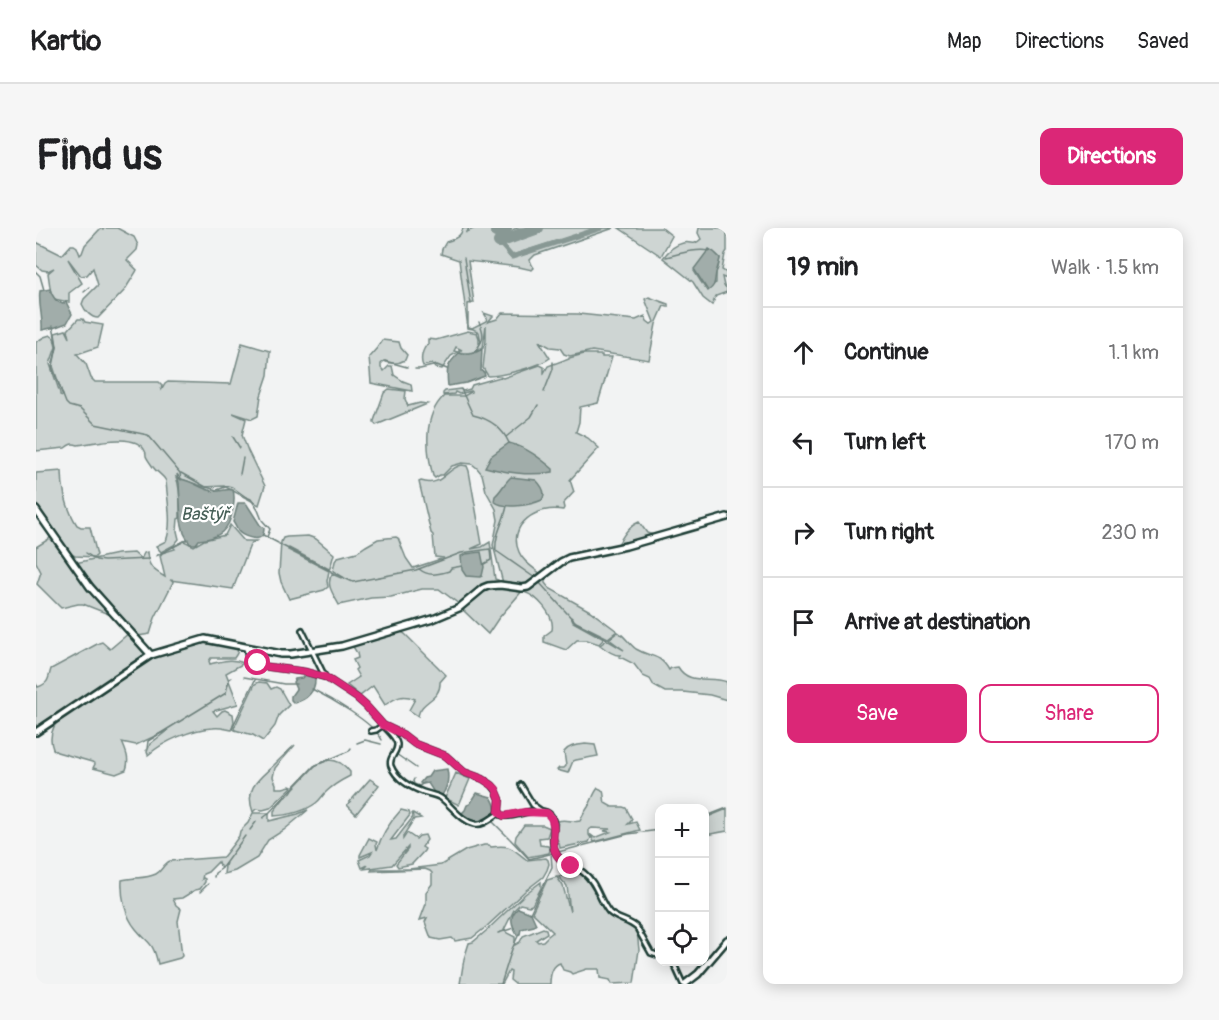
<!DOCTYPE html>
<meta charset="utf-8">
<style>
:root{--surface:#fff;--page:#f6f6f6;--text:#202124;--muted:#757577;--line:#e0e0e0;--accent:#db2777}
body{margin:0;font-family:Pangolin,sans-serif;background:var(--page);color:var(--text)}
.controls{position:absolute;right:18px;bottom:18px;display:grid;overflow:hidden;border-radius:12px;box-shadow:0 3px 15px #0003}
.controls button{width:54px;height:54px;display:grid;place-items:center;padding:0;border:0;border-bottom:2px solid var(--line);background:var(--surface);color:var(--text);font:30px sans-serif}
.stop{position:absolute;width:18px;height:18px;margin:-14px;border:4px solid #db2777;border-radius:50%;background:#fff}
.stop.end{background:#db2777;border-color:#fff;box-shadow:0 2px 6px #0008}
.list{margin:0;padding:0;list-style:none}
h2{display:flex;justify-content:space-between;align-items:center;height:78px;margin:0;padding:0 24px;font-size:26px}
h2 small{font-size:20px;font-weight:400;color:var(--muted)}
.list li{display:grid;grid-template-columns:39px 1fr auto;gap:18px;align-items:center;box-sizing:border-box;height:90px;padding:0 24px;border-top:2px solid var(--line)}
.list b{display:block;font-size:22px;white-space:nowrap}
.list em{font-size:20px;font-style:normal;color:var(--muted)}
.actions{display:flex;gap:12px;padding:18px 24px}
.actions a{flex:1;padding:14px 0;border:2px solid var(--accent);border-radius:12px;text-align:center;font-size:21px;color:var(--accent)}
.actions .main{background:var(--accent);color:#fff}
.icon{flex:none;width:33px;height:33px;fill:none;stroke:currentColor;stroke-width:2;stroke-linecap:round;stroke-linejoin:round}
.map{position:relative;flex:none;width:691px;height:756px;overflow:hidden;border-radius:12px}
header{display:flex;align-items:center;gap:36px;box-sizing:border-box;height:84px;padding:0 30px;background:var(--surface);border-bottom:2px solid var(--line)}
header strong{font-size:28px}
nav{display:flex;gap:33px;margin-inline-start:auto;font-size:21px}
.intro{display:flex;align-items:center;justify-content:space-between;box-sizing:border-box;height:144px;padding:0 36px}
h1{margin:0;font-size:42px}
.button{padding:15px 27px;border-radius:12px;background:var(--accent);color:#fff;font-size:21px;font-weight:700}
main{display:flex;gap:36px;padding:0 36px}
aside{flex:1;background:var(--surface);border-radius:12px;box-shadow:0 3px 15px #0003}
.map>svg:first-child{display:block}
.green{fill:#ced5d3;stroke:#768984;stroke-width:1.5;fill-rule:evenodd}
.water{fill:#a1adaa;stroke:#6d807b;stroke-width:1.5}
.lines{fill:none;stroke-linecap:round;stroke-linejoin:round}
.stream{stroke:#6d807b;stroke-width:1.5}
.taxiway{stroke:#889894;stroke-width:5}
.runway{stroke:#889894;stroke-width:12}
.street-casing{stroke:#1f3d34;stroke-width:8}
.secondary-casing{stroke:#1f3d34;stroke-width:10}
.street{stroke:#fff;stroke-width:3}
.secondary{stroke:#fff;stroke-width:5}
.route{stroke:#db2777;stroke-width:8}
.labels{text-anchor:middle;stroke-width:4.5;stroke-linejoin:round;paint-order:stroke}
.water-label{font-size:18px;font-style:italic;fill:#465f57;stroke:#fff}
</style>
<header>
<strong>Kartio</strong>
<nav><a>Map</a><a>Directions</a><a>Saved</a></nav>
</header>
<div class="intro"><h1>Find us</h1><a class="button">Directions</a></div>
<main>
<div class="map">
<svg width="691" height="756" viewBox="0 0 691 756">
<rect width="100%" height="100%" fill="#f2f3f3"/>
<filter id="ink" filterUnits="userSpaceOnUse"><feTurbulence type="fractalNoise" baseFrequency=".0167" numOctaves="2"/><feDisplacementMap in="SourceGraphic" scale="12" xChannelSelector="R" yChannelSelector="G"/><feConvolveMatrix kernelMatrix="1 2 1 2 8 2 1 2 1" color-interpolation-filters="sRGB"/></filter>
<g filter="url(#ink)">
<path class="green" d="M 65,0 L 67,1 L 68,0 L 81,0 L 98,9 L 102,17 L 101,22 L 91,32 L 101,42 L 100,44 L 88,63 L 62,90 C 55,90 49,83 46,76 L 48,71 L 62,57 L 57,40 L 51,47 L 45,48 L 32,31 L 46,55 L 33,65 L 33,74 L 18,71 L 15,66 L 12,45 L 18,40 L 12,43 L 6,42 L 0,37 L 0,14 L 26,27 L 35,17 L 38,17 L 41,19 L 44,27 L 46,25 L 49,17 Z
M 427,0 L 433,0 L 431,4 L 439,0 L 459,0 L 456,2 L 458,8 L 481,0 L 562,0 L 473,28 L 475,30 L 568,0 L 578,0 L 499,27 L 494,32 L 496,37 L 498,40 L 496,42 L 483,39 L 432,33 L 438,75 L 432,76 L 432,97 L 433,99 L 436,100 L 450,93 L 451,90 L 448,85 L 457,88 L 452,94 L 461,91 L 466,85 L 543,86 L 600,92 L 609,88 L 611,93 L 615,96 L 618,94 L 609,71 L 613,69 L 632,76 L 632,79 L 628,78 L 620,96 L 613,132 L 556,123 L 534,128 L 528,126 L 524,120 L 514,119 L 503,113 L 514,130 C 504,138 467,148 452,148 L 447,140 L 450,112 L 450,97 L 447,120 L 444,120 C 438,125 431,126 423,124 L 423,122 L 426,122 L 420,119 L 418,123 L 422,124 L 415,128 L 406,141 L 399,140 L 396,136 L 387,138 C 384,132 386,121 392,116 L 392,111 L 400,112 L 432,103 L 441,105 L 443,110 L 443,115 L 445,114 L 443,104 L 437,101 L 432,100 L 423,32 L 405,26 L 406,21 L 410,14 C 418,11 425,9 427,0 Z
M 583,0 L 626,0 L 636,8 L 625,28 Z
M 663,0 L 691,0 L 691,23 L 689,26 L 686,42 L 691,45 L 691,51 L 686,49 L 688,58 L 691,60 L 691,64 L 680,68 L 676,77 L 667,70 L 657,54 L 627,30 C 632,23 638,17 647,15 C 656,13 657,19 665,11 L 662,5 ZM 673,22 L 680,26 L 684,30 L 682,40 L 680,44 L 680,55 L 669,60 L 658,43 Z
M 42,91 L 47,91 L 49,94 L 67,97 L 62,119 L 41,126 L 50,136 L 55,150 L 59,154 L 123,154 L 126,157 L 125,163 L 129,156 L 132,154 L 195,156 L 206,115 L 234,123 L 232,147 L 225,168 L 222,188 L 216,191 L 197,185 L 210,191 L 206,207 L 212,223 L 229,258 L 223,277 L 188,258 L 168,259 L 140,249 C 145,261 144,277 144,290 L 142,291 L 141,303 L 143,311 L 138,317 L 125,324 L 120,318 L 130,313 C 137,296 131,271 130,253 C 126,246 121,245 117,239 C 115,236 111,231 110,228 C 110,226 110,224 109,223 C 100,204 58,215 42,217 C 36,215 34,216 29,220 L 0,223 L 0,114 L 8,109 L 14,107 L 18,110 L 20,119 L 14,136 L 24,165 L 24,167 L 27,168 L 17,138 L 21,119 L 19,105 L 30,102 L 34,110 L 32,102 Z
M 346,112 L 363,114 L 365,120 L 371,127 L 369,132 C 362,136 356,137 348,133 L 345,136 L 345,140 L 348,143 L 353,138 L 356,138 L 358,147 L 367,153 L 375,156 L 376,163 L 335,155 L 333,129 L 341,120 Z
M 548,126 L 560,126 L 560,127 L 566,127 L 566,129 L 576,129 L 562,175 L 544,179 L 543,194 L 540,204 L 552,210 L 563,220 L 534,252 L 538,264 L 527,276 L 528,280 L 527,282 C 502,277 471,296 483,324 C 487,334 498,340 506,347 C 488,360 489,358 467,355 L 457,317 L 462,292 L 460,281 L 450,263 L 446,246 L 441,240 L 436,236 L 426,235 L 416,238 L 407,247 L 404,247 L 399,250 L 397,248 C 390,222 387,188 408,168 L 428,168 L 435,164 L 435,163 L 423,166 L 419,164 L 418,166 L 407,167 L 407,165 L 409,163 L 424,161 L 427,163 L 434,161 L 436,157 L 464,149 L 467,150 L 504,137 L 508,139 L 508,145 L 512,138 L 528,132 L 528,133 L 533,131 L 533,130 Z
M 353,161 L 370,163 L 369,171 L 372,178 L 384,175 L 391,176 L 340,197 L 338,195 L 338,193 L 348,165 Z
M 426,237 L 431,238 L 433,243 L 446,316 L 435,321 L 446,319 L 454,314 L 459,351 L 462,352 L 462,354 L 449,356 L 423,376 L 403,361 L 386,361 L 355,369 L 335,370 L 303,377 C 298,367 289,357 296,346 L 305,350 L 307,349 L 297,343 L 299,333 L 302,329 L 321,324 L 330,318 L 342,311 L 360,309 L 362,310 L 370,330 L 377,340 L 408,330 L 399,329 L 397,307 L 395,305 L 383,254 L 385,253 C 406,260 410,240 426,237 Z
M 26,243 C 26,262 31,281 41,297 L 45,299 L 54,299 L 61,327 L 59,329 L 39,328 L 35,326 L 0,276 L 0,245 Z
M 603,294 L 611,305 L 618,307 L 581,318 C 587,308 591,299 603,294 Z
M 194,297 L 208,313 L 220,313 L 214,317 L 197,361 L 134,352 L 137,354 L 119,390 L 114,406 L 102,408 L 39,335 L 81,326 L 98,325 L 105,331 L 108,325 L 111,324 C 112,339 117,342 129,349 L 124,328 L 126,325 L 139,321 L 137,319 L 148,313 L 158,318 L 168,312 L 189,307 Z
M 15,307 L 80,389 L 47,376 L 42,376 L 25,380 L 1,356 L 5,344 L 0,334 L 0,319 L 13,311 Z
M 272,308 L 280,311 L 298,326 L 294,340 L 293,341 L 253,320 L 252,322 L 293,343 L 291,353 L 292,359 L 288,362 L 253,371 L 245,354 L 243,345 L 245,314 L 247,310 L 251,309 Z
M 509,349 L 509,355 L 513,360 L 554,383 L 581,403 L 572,410 L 540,394 L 535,389 L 537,394 L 568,411 L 563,416 L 551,412 L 541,412 L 530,422 L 508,414 L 508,408 L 516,402 C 519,387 501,368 488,364 L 489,362 L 502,356 Z
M 464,359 L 487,362 L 462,391 L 452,406 L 426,381 L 450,361 Z
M 364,403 L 369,406 L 410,447 L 404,454 C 405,472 385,472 382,488 L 373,482 L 379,471 C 366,466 361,469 349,477 L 337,458 L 324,468 L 311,457 L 323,449 L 319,442 L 321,440 L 317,432 L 322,430 L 321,425 L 316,417 Z
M 582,404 C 589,408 593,416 600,421 C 615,430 623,425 633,442 L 635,440 L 642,439 C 653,458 674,447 691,454 L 691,472 L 674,467 L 647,464 L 629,464 L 618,458 L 614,451 L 607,448 L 598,436 L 584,429 L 585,427 C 578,428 570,422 564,417 L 571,412 L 588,422 L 573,411 Z
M 93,405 L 112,426 L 0,501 L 0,456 L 2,459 C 13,455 12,451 15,441 L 63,415 L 66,414 L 74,421 Z
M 171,413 L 200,419 C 203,423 201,426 198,430 L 175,430 L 173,433 L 174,436 C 186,433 195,430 208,435 L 190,445 L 202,476 L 177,483 L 181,488 L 186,483 L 189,482 L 197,486 L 198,494 L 196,502 C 190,501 183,499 177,500 C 156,501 128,513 112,527 L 111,524 L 114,516 L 132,502 L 100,517 L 86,514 C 90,524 94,531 90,542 L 80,546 L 57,540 L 59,536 L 56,534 L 21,524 L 17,521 C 12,508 17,497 26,488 L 111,434 L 112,431 L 161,415 Z
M 223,454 L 231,455 L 235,461 L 240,459 L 244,461 L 253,477 L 243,487 L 239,498 L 227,513 L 217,507 L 199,502 L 198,500 L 216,462 L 219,456 Z
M 549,516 L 559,517 L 562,528 L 540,532 L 537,533 L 532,545 L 521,542 L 523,540 L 528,540 L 530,538 L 528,524 C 533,517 542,517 549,516 Z
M 259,517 L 239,540 L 237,549 L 240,556 L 240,560 L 247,560 L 254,558 L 256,559 L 234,580 L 227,582 L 220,581 L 217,584 C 208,560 223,551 238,537 C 245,530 252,523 259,517 Z
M 293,532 C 302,532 309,537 314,544 L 314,548 C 306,552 296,558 290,564 C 286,568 284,572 280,575 C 268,584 253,587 238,588 L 238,583 L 248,570 L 254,566 L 257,561 L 280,537 Z
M 420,545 L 434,551 L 423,577 L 409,570 Z
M 334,551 L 343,557 L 320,586 L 311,577 Z
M 562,560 C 570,562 567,568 569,575 L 576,579 L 587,579 L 590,580 L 596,591 L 595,593 L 592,596 L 600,594 L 604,602 L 558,614 L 555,607 L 559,610 L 574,604 L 568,603 L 574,601 L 556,600 L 553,602 L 553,607 L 555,610 L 553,614 L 524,620 L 523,615 L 520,609 L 522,593 C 529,590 537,595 544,593 C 547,586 547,586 552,579 C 556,573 557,566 562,560 Z
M 691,581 L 691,603 L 669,607 L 669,590 Z
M 272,582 L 248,602 L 232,612 L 221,630 L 199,643 L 188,646 L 189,638 L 190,635 L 186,640 L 183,637 L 182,634 L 172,644 L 167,646 L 166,651 L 167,650 L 169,651 L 169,654 L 164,661 L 159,662 L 146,670 L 137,671 L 140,677 L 145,681 L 142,693 L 146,728 L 144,730 L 122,736 C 117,713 113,717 100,701 C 89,688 85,668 86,652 C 96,649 110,651 120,646 C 126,643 127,636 134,633 L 187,629 L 198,615 L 203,608 L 204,603 L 212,595 L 217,585 L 233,585 L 233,593 L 262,586 Z
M 365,582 L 373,584 L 374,587 L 355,612 L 360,611 L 377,589 L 376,585 L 377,585 L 385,590 L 378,591 L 367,608 L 367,611 L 371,605 L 380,611 L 383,608 L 389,607 L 391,612 L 386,619 L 389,621 L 388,623 L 376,636 L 362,639 L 360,636 L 372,621 L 372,619 L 356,637 L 328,641 L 332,637 L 326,640 L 323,632 L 334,627 L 336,624 L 324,629 L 324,627 L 333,610 L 341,614 L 340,616 L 341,622 C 345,607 354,594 365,582 Z
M 488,597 L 507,597 L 514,600 L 511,609 L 503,610 L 504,617 L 512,618 L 514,622 L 513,625 L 492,629 L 479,614 L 480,608 Z
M 448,617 L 453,617 L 455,619 C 476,616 476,621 491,632 L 510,630 L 512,632 L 513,636 L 511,642 L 507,649 L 489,663 L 450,699 L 436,710 L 419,713 L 416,710 L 404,712 L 395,710 L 389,694 L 391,690 L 384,692 L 390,676 L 390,664 L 396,656 L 396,645 L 394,643 L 389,641 L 335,643 L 336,641 L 373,641 L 405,637 L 430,622 Z
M 544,644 C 559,655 560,672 572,685 C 580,694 594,693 601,703 L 603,722 L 598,755 L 576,756 L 574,752 L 564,750 L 563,741 L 551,741 L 536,746 L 534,744 L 527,742 L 524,735 C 515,738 514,748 514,756 L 479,756 L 474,752 L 475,744 L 473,743 L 466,756 L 424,756 L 428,731 L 433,715 L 437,714 L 450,703 L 489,666 L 505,654 L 505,660 L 496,677 L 493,678 L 484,676 L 478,682 L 468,702 L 471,705 L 479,709 L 479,717 L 484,714 L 487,708 L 507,700 L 510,701 L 511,705 L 500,712 L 502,714 L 507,713 L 512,708 L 517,704 L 496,684 L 511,652 L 521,649 L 527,658 L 534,684 L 531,658 L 523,649 Z"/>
<path class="water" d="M 673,21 L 678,24 L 684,30 C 683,36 681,41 680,45 C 678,55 680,57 672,63 L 658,41 Z
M 14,61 C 16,68 19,74 27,76 L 30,74 L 36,86 L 31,95 L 20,99 L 6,102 C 7,89 2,76 4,63 Z
M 446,121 L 445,143 L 448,144 L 449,148 L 430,155 L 412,158 C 410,141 411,136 423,125 C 431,128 438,126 446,121 Z
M 473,215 C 490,219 504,230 517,241 L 517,244 C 495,248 471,245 449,239 L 455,228 Z
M 141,246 L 144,251 C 157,253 165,261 177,263 C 185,264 190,260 197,262 C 199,268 198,275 197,281 C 193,303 183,310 163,312 L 160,316 L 154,316 L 148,305 L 145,293 L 143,255 Z
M 475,249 L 500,252 C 505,257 511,265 506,272 C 495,277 468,282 458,273 L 459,268 C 466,262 468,255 475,249 Z
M 202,275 L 210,275 L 224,297 L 228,300 C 228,303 227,307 225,309 C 220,313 206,308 202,303 C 202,303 198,295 197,294 Z
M 445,324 L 448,339 L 446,348 L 444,349 L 430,348 L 426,342 L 425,328 L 430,326 Z
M 269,446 L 274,446 L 279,449 C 280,463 271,472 258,475 L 255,472 L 255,468 L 260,461 L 257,454 L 259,451 L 266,450 Z
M 411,541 C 413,550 411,560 406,567 L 399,566 L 392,555 L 387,556 L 384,555 L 388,550 L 392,549 L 396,543 Z
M 441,565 L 455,569 C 462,580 461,588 448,593 C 443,595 444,596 438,594 C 433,593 430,589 425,586 L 429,582 L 431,577 L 434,576 Z
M 482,680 L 495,685 L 500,696 L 498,698 L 485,701 L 484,706 L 481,707 C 476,697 472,689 482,680 Z"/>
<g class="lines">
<path class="stream" d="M 630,29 C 643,26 660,20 673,23
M 428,30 L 435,76
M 0,44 L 4,48 L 8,62
M 48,64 L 54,59
M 17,98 L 21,119 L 16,139 L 30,175 L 33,178 L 44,181 L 59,196 L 112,207 L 144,245 L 145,252
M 438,125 C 447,113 450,108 443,94
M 349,133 L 371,139
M 379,141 L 384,141 L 401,137 L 411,141
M 425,161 L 437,187 C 454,191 466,199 473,215
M 508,164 L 517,141 L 517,134
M 197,209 L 204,220
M 470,209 L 495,189 L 502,177
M 145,245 L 170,259 L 181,262 L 192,258 L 196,259 L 210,269 L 215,271 L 222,282 L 226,292 L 234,301 L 231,309
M 204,246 L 207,230
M 227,307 L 242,315
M 243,316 L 295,343
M 456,320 L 499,350
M 460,324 C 458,307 468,294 471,278
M 50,325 L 60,332 L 68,333 L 113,331
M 120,328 L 152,311
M 383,341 C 393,349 402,346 413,343 L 415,340 L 426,338
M 295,344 L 317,354 L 380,342 L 425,325 L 454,321 L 455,332 L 448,336
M 503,354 L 539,394 L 571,411
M 208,449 L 248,456 L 260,456
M 276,461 C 294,470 338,495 346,512
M 196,500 L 219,452
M 321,515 L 329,512 L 345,516
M 110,522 L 111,521 L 112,513 L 190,465 L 193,451 L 195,450
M 360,526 L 380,540
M 378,551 L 377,553 L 378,556 L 383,558 L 388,555
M 668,589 L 691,580
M 227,590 L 231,587 L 278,538 L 313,523 L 315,520
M 456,593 L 473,610
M 214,602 L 220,594
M 474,611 L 493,631 L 518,625
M 522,624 L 592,606 L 624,602
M 178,649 L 179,645 L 185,641 L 209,608
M 164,664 L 172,656
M 494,685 L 516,639 L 515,625
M 462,705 L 478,700
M 465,756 L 476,721 L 483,706"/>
<path class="taxiway" d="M 460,4 L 463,14 L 476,29 L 565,0"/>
<path class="runway" d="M 460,4 L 470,0
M 463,14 L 502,0"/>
<defs>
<path id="street" d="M 266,402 L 289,449 L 321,470 L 330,478 L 347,497 L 366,506 L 379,516 L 410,528 L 428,544 L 447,551 L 456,557 L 460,562 L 464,571 L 463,582 L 465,587 C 477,592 496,578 510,584 C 522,589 516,605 517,614 C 517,619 519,624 521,627 C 527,637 540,638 548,645 C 561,655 563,672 573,684 C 581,692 593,692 601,700 L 615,725 L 624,728
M 210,420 L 212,430 L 226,438 L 270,444 L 288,449
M 335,503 L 340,502 L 347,497 C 351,502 360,509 361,516 C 362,525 352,529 355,538 C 360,551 375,560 387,564 C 393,566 400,567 405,570 C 416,578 425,593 439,596 C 448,598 456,589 464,585
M 485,557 L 497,577 L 504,582
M 637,734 L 647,756"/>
<path id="secondary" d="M 0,282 L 54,359 L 115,427
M 0,504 L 115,427 L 169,411 L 245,426 L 255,426 L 306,418 L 397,391 L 423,380 L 447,360 L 452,358 L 464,357 L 486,360 L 492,359 L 525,334 L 533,330 L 590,318 L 691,289
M 649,756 L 662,746 L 691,712"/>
</defs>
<use href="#street" class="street-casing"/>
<use href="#secondary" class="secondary-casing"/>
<use href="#street" class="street"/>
<use href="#secondary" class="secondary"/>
</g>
</g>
<g class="lines" filter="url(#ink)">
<path class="route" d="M 222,435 L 226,438 L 270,444 L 289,449 L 321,470 L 330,478 L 347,497 L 366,506 L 379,516 L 410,528 L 428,544 L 447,551 L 456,557 L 460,561 L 464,571 L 463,584 L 468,588 L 489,584 L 511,585 C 528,600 503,624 535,638"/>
</g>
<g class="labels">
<g class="water-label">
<text x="169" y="292">Baštýř</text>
</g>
</g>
</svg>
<div class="controls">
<button>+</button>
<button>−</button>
<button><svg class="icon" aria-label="locate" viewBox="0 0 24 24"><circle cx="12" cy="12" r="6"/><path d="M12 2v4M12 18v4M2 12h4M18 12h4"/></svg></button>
</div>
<div class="stop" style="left:222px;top:435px"></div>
<div class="stop end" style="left:535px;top:638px"></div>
</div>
<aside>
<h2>19 min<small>Walk · 1.5 km</small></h2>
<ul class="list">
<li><svg class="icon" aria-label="ahead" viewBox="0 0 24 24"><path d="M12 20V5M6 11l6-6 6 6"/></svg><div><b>Continue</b></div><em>1.1 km</em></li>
<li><svg class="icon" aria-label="left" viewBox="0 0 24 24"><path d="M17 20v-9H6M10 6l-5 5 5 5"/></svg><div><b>Turn left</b></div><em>170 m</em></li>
<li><svg class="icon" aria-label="right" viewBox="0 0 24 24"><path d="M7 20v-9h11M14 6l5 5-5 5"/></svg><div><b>Turn right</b></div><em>230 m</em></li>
<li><svg class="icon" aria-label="arrive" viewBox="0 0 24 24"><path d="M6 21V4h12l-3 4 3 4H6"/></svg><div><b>Arrive at destination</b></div></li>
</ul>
<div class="actions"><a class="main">Save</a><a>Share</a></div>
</aside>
</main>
